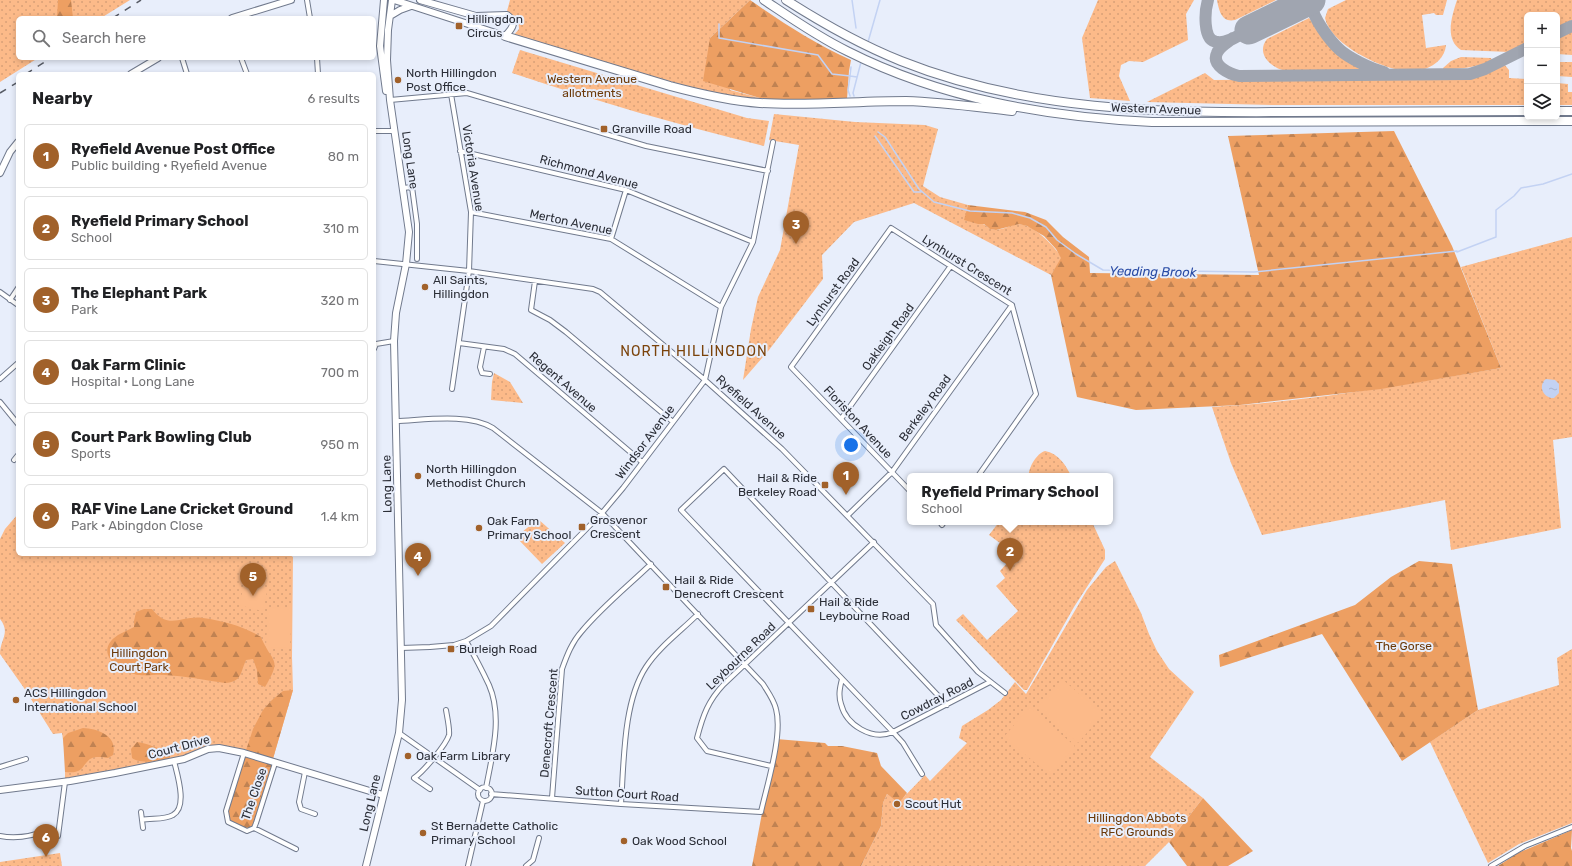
<!DOCTYPE html>
<meta charset="utf-8">
<style>
:root{--surface:#fff;--page:#f6f6f6;--text:#202124;--muted:#757577;--line:#e0e0e0;--accent:#a1612a}
body{margin:0;font-family:Rubik,sans-serif;background:var(--page);color:var(--text)}
.controls{position:absolute;right:12px;top:12px;display:grid;overflow:hidden;border-radius:6px;box-shadow:0 2px 6px #0003}
.controls button{width:36px;height:36px;display:grid;place-items:center;padding:0;border:0;border-bottom:1px solid var(--line);background:var(--surface);color:var(--text);font:20px sans-serif}
.you{position:absolute;left:851px;top:445px;width:14px;height:14px;margin:-10px;border:3px solid #fff;border-radius:50%;background:#1a73e8;box-shadow:0 0 0 6px #1a73e833}
.badge{display:grid;place-items:center;width:26px;height:26px;border-radius:50%;background:var(--accent);color:#fff;font-size:13px;font-weight:700}
.pin{position:absolute;translate:-50% -33px;filter:drop-shadow(0 1px 2px #0008)}
.pin::after{content:'';position:absolute;top:21px;width:14px;height:12px;background:inherit;clip-path:polygon(0 0,100% 0,50% 100%)}
.popup{position:absolute;left:907px;top:473px;width:206px;height:52px;box-sizing:border-box;display:grid;place-content:center;border-radius:6px;background:var(--surface);filter:drop-shadow(0 1px 3px #0005);font-size:13px;white-space:nowrap;color:var(--muted)}
.popup b{font-size:15px;color:var(--text)}
.popup::after{content:'';position:absolute;left:50%;top:100%;margin-left:-8px;border:8px solid transparent;border-top-color:var(--surface)}
.list{margin:0;padding:0;list-style:none}
h2{display:flex;justify-content:space-between;align-items:center;height:52px;margin:0;padding:0 16px;font-size:17px}
h2 small{font-size:13px;font-weight:400;color:var(--muted)}
.list li{display:grid;grid-template-columns:26px 1fr auto;gap:12px;align-items:center;box-sizing:border-box;height:64px;margin:0 8px 8px;padding:0 8px;border:1px solid var(--line);border-radius:6px}
.list b{display:block;font-size:15px;white-space:nowrap}
.list p{margin:0;font-size:13px;white-space:nowrap;color:var(--muted)}
.list em{font-size:13px;font-style:normal;color:var(--muted)}
.icon{flex:none;width:22px;height:22px;fill:none;stroke:currentColor;stroke-width:2;stroke-linecap:round;stroke-linejoin:round}
.map{position:relative;flex:none;width:1572px;height:866px;overflow:hidden}
.search{position:absolute;background:var(--surface);box-shadow:0 2px 6px #0003;left:16px;top:16px;width:360px;height:44px;display:flex;align-items:center;gap:10px;box-sizing:border-box;padding:0 14px;border-radius:6px;color:var(--muted);font-size:15px}
.panel{position:absolute;background:var(--surface);box-shadow:0 2px 6px #0003;left:16px;top:72px;width:360px;height:484px;border-radius:6px}
.map>svg:first-child{display:block}
.green{fill:url(#green-dots)}
.forest{fill:url(#forest-firs)}
.pitch{fill:#fcba89}
.water{fill:url(#water-ripples)}
.lines{fill:none;stroke-linecap:round;stroke-linejoin:round}
.stream{stroke:#c3d2f3;stroke-width:1.5}
.taxiway{stroke:#a0a5b0;stroke-width:12}
.runway{stroke:#a0a5b0;stroke-width:29}
.street-casing{stroke:#717a8d;stroke-width:6}
.secondary-casing{stroke:#717a8d;stroke-width:8}
.primary-casing{stroke:#717a8d;stroke-width:8}
.highway-casing{stroke:#717a8d;stroke-width:10}
.street{stroke:#fff;stroke-width:4}
.secondary{stroke:#fff;stroke-width:6}
.primary{stroke:#fff;stroke-width:6}
.highway{stroke:#fff;stroke-width:8}
.rail{stroke:#585c66;stroke-width:1.5;stroke-dasharray:7 7;stroke-linecap:butt}
.poi-dot{fill:#a1612a;stroke:#e8eefb;stroke-width:1.5}
.labels{text-anchor:middle;stroke-width:4;stroke-linejoin:round;paint-order:stroke}
.poi-label{font-size:12px;fill:#2b2e37;stroke:#e8eefb;text-anchor:start}
.park-label{font-size:12px;fill:#6c3a0a;stroke:#e8eefb}
.street-label{font-size:12px;fill:#2b2e37;stroke:#e8eefb}
.water-label{font-size:13px;font-style:italic;fill:#294ba5;stroke:#e8eefb}
.quarter-label{font-size:14px;letter-spacing:1px;fill:#7b430b;stroke:#e8eefb}
</style>
<div class="map">
<svg width="1572" height="866" viewBox="0 0 1572 866">
<defs>
<pattern id="green-dots" width="8" height="8" patternUnits="userSpaceOnUse"><rect width="8" height="8" fill="#fcba89"/><path d="M2 2h.1M6 6h.1" fill="none" stroke="#d8a077" stroke-width="1.8" stroke-linecap="round"/></pattern>
<pattern id="forest-firs" width="22" height="20" patternUnits="userSpaceOnUse"><rect width="22" height="20" fill="#ed9f62"/><path d="M5 1l3.5 6h-7zM16 11l3.5 6h-7z" fill="#c08252"/></pattern>
<pattern id="water-ripples" width="26" height="14" patternUnits="userSpaceOnUse"><rect width="26" height="14" fill="#c3d2f3"/><path d="M2 4q2-2 4 0t4 0M15 11q2-2 4 0t4 0" fill="none" stroke="#a8b5d1"/></pattern>
</defs>
<rect width="100%" height="100%" fill="#e8eefb"/>
<path class="green" d="M 0,0 L 130,0 L 101,18 L 18,18 L 18,58 L 38,58 L 0,82 Z
M 510,0 L 750,0 L 710,38 L 730,90 L 760,98 L 734,97 L 697,89 L 513,36 L 519,29 C 519,19 514,17 507,11 Z
M 1098,0 L 1194,0 L 1186,14 L 1188,40 L 1143,62 L 1129,61 L 1121,65 L 1119,76 L 1130,101 L 1090,98 L 1082,38 Z
M 1217,0 L 1276,0 L 1235,20 C 1222,23 1219,11 1217,0 Z
M 1346,0 L 1447,0 L 1443,15 L 1436,15 L 1434,13 L 1422,15 L 1426,48 L 1446,45 C 1445,57 1436,65 1425,69 C 1420,70 1412,69 1407,69 C 1402,69 1396,70 1391,68 C 1370,62 1330,42 1325,18 L 1328,9 Z
M 1457,0 L 1572,0 L 1572,20 L 1557,28 L 1557,15 L 1527,15 L 1527,43 L 1509,52 L 1461,50 C 1444,39 1452,16 1457,0 Z
M 1309,18 L 1330,47 L 1363,70 L 1287,71 C 1272,69 1255,54 1267,39 Z
M 1572,31 L 1572,55 L 1557,54 L 1557,39 Z
M 520,50 L 747,118 L 769,121 L 764,146 C 679,125 595,101 512,73 Z
M 1461,57 L 1491,58 L 1492,60 C 1476,68 1461,69 1443,69 L 1443,68 L 1451,61 Z
M 1557,62 L 1572,62 L 1572,77 L 1557,76 Z
M 1504,64 L 1509,70 L 1509,78 L 1527,79 L 1527,105 L 1275,105 L 1147,102 L 1205,73 L 1214,80 L 1467,78 L 1485,74 Z
M 1557,83 L 1568,84 L 1568,92 L 1572,92 L 1572,105 L 1557,105 Z
M 774,114 L 855,122 L 925,125 L 938,129 L 923,186 L 940,197 L 968,205 L 965,219 C 971,222 976,223 983,224 C 986,225 988,228 991,229 C 1000,232 1009,225 1018,224 C 1034,224 1054,246 1062,258 L 1051,275 L 914,203 L 854,222 L 822,255 L 823,279 L 769,350 L 743,380 L 751,329 L 758,297 L 780,250 L 799,145 L 769,140 Z
M 1572,237 L 1572,437 L 1553,440 L 1561,528 L 1451,550 L 1445,500 L 1262,535 L 1231,463 L 1212,407 C 1308,402 1406,384 1501,368 L 1461,267 Z
M 494,373 L 510,382 L 523,403 L 491,400 L 492,382 Z
M 1045,451 C 1058,453 1066,465 1071,476 L 1029,476 C 1028,468 1037,453 1045,451 Z
M 18,514 L 18,554 L 288,554 L 293,557 L 292,657 L 293,690 L 272,762 L 219,748 L 184,759 L 65,782 L 65,754 L 62,733 L 53,734 L 24,688 L 0,654 C 0,639 11,633 0,619 L 0,539 L 5,529 Z
M 538,519 L 565,543 L 542,564 L 516,537 Z
M 999,522 L 1092,522 L 1105,550 L 1105,559 L 1074,607 L 1027,690 L 1024,690 L 956,620 L 963,614 L 987,640 L 1018,611 L 996,586 L 1005,578 L 1000,571 L 1015,554 L 989,535 Z
M 1115,561 L 1141,613 L 1149,634 L 1157,651 L 1169,669 L 1194,692 L 1150,757 L 1203,798 L 1169,842 L 1145,866 L 861,866 L 881,826 L 883,803 L 887,794 L 899,802 L 925,775 L 930,781 L 967,743 L 959,738 L 962,726 L 988,710 L 1001,700 L 1015,682 L 1026,694 L 1087,590 L 1106,567 Z
M 1572,649 L 1572,823 L 1519,844 L 1488,863 L 1430,742 L 1478,710 L 1559,685 L 1557,658 Z
M 60,853 L 62,866 L 0,866 L 0,862 Z"/>
<path class="forest" d="M 58,0 L 71,0 L 73,18 L 57,18 Z
M 750,0 C 783,23 815,44 851,60 L 849,71 L 847,99 L 787,102 L 760,98 L 703,81 L 710,38 Z
M 1394,131 L 1452,246 L 1501,368 L 1381,389 L 1240,405 L 1136,410 L 1077,397 L 1051,275 L 1061,258 L 1056,249 L 1044,236 L 1027,226 L 1019,224 L 996,230 L 990,229 L 984,224 L 978,224 L 964,220 L 968,205 L 1025,212 L 1046,220 L 1063,237 L 1089,257 L 1090,273 L 1259,275 L 1228,136 Z
M 1419,561 L 1452,564 L 1478,710 L 1402,761 L 1322,634 L 1220,667 L 1219,655 L 1355,605 L 1391,577 Z
M 144,609 L 152,609 C 169,631 181,615 203,618 C 224,621 243,626 261,637 C 272,664 283,657 265,687 L 258,684 L 257,670 L 253,659 L 246,660 C 240,673 242,682 225,683 C 205,680 185,676 165,675 C 155,674 143,677 134,674 C 115,669 94,651 118,635 C 123,632 129,630 134,627 L 134,621 L 136,612 Z
M 293,690 L 272,762 L 275,763 L 256,823 L 247,831 L 228,822 L 226,811 L 253,729 L 263,710 L 272,700 L 283,691 Z
M 83,728 C 99,729 118,736 113,755 L 108,758 C 101,757 92,755 87,762 C 83,766 83,769 78,771 C 74,773 69,772 65,772 L 63,738 L 68,733 Z
M 776,739 L 825,743 L 828,746 L 842,746 L 877,753 L 881,766 L 907,793 L 899,803 L 887,794 L 883,803 L 881,826 L 861,866 L 752,866 Z
M 137,742 C 149,744 158,748 169,753 L 170,758 C 162,762 140,764 132,758 L 131,749 Z
M 1203,798 L 1253,851 L 1228,866 L 1187,866 L 1169,842 Z
M 1572,830 L 1571,848 L 1572,851 L 1572,866 L 1498,866 L 1518,853 Z"/>
<path class="pitch" d="M 245,582 L 268,588 L 262,611 L 239,605 Z
M 268,607 L 292,608 L 290,648 L 266,647 Z
M 1062,679 L 1103,714 L 1078,743 L 1037,708 Z
M 1029,707 L 1075,746 L 1050,775 L 1004,737 Z"/>
<path class="water" d="M 1546,379 L 1555,380 L 1559,384 L 1559,393 L 1554,398 C 1544,399 1537,386 1546,379 Z"/>
<g class="lines">
<path class="stream" d="M 852,0 L 856,28
M 719,24 L 719,38 L 818,55 L 832,74 L 850,76 L 848,90 L 850,96
M 868,42 L 880,0
M 851,67 L 850,76 L 857,77
M 854,96 L 853,93 L 861,62
M 878,132 L 885,137 L 919,189 L 934,202 L 970,211 L 1012,213 L 1030,218 L 1046,227 L 1057,240 L 1076,254 L 1103,270 L 1254,272 L 1457,251
M 875,136 L 914,192 L 921,192
M 1457,252 L 1496,237 L 1496,210 L 1514,196 L 1521,188 L 1543,184 L 1572,174"/>
<path class="taxiway" d="M 1208,0 C 1205,10 1202,41 1217,42 C 1228,44 1240,34 1249,30
M 1316,0 L 1312,5 C 1312,17 1330,41 1340,50 C 1349,58 1371,69 1384,72
M 1557,33 L 1572,26
M 1233,38 C 1228,42 1219,47 1217,53 C 1211,66 1230,74 1239,76 L 1470,74 L 1485,69 L 1527,48"/>
<path class="runway" d="M 1249,30 L 1311,0"/>
<defs>
<path id="street" d="M 307,0 L 310,18
M 182,58 L 187,74
M 241,58 L 247,74
M 317,58 L 318,74
M 451,94 L 471,212 L 469,271 L 452,389
M 390,100 L 467,93 L 646,146 L 768,171
M 374,131 L 394,131
M 460,151 L 626,190 L 753,242
M 403,188 L 412,187 L 417,224 L 417,259
M 471,212 L 611,239 L 721,307
M 611,239 L 626,190
M 374,261 L 469,271 L 593,289 L 600,292 L 705,380 L 782,449 L 933,604 L 936,625 L 978,672 L 1005,693
M 535,281 L 531,310 L 550,320 L 566,332 L 673,422
M 0,292 L 18,305
M 10,300 L 18,288
M 459,343 L 504,349 L 515,354 L 642,462
M 484,347 L 480,367 L 482,373 L 490,374
M 374,349 L 376,344 L 394,341
M 0,379 L 18,363
M 0,402 L 18,424
M 841,419 L 950,267
M 396,421 C 425,420 468,413 493,428 L 602,513 L 763,684 C 768,692 774,700 776,709 C 783,735 767,785 761,812 L 621,804 L 491,794
M 14,460 L 18,455
M 910,491 L 791,367 L 891,228 L 1012,305 L 1036,394 L 978,476
M 848,515 L 892,472 L 1012,305
M 940,522 L 942,525 L 944,522
M 466,641 C 474,655 482,670 489,685 C 503,717 492,755 486,788
M 401,648 L 430,647 L 454,645 L 466,641 L 491,626 L 602,513 L 623,488 L 705,380 L 721,307 L 753,242 L 773,142
M 842,679 C 840,687 838,695 841,704 C 846,725 872,741 893,732 L 990,682
M 399,733 L 480,790
M 244,753 L 226,811 L 228,822 L 247,831 L 254,828 L 256,823 L 275,763
M 771,766 L 707,751 L 697,738 C 703,715 708,701 724,684 L 874,542
M 0,767 L 26,759
M 305,772 L 299,802 L 301,809 L 315,814
M 922,774 L 903,743 L 893,732 L 681,510 L 724,469 L 947,705
M478 794a7 7 0 1 1 14 0a7 7 0 1 1-14 0Z
M 430,789 L 414,778 C 423,772 446,745 449,735 C 450,730 447,716 446,710
M 552,798 L 562,669 C 567,655 572,642 582,631 C 602,607 628,586 651,564
M 621,804 C 624,762 623,702 646,667 C 659,647 681,631 698,614
M 141,812 L 143,828
M 142,820 C 151,818 165,820 173,815 C 188,807 177,774 174,761
M 254,828 L 296,849
M 0,836 C 16,839 33,836 48,830
M 58,836 L 65,782
M 468,866 L 483,801
M 526,866 L 533,860 L 539,838
M 1491,866 L 1525,846 L 1572,827"/>
<path id="secondary" d="M 232,18 L 291,0
M 131,74 L 158,58
M 0,173 L 10,152 L 18,142
M 0,790 L 70,781 L 115,773 L 184,759 L 208,749 L 219,748 L 244,753 L 383,795"/>
<path id="primary" d="M 384,0 L 380,46 L 386,91
M 394,0 L 505,36 C 513,28 517,22 507,15 L 476,16 L 420,0
M 390,16 L 400,10 L 411,6
M 366,866 L 399,733 L 402,700 L 394,341 L 396,313 L 406,264 L 409,232 L 390,100 L 387,60 L 388,30 L 392,0"/>
<path id="highway" d="M 764,0 C 791,18 818,37 847,51 C 942,99 1047,117 1152,122 L 1572,121
M 786,0 C 822,23 861,45 901,61 C 1026,111 1160,113 1293,112 C 1371,112 1449,112 1527,111
M 505,36 L 670,86 C 700,94 729,101 760,103 C 809,106 857,101 906,101 C 941,102 976,107 1012,111
M 1557,111 L 1572,111"/>
</defs>
<use href="#street" class="street-casing"/>
<use href="#secondary" class="secondary-casing"/>
<use href="#primary" class="primary-casing"/>
<use href="#highway" class="highway-casing"/>
<use href="#street" class="street"/>
<use href="#secondary" class="secondary"/>
<use href="#primary" class="primary"/>
<use href="#highway" class="highway"/>
<path class="rail" d="M 113,18 L 141,0
M 26,74 L 51,58
M 0,93 L 18,82"/>
</g>
<g class="poi-dot">
<rect x="455" y="22" width="8" height="8" rx="2"/>
<circle cx="398" cy="80" r="4"/>
<rect x="600" y="125" width="8" height="8" rx="2"/>
<circle cx="425" cy="287" r="4"/>
<circle cx="418" cy="476" r="4"/>
<rect x="821" y="481" width="8" height="8" rx="2"/>
<rect x="578" y="523" width="8" height="8" rx="2"/>
<circle cx="479" cy="528" r="4"/>
<rect x="662" y="583" width="8" height="8" rx="2"/>
<rect x="807" y="605" width="8" height="8" rx="2"/>
<rect x="447" y="645" width="8" height="8" rx="2"/>
<circle cx="16" cy="700" r="4"/>
<circle cx="408" cy="756" r="4"/>
<circle cx="897" cy="804" r="4"/>
<circle cx="423" cy="833" r="4"/>
<circle cx="624" cy="841" r="4"/>
</g>
<g class="labels">
<g class="poi-label">
<text x="467" y="23">Hillingdon<tspan x="467" dy="14">Circus</tspan></text>
<text x="406" y="77">North Hillingdon<tspan x="406" dy="14">Post Office</tspan></text>
<text x="612" y="133">Granville Road</text>
<text x="433" y="284">All Saints,<tspan x="433" dy="14">Hillingdon</tspan></text>
<text x="426" y="473">North Hillingdon<tspan x="426" dy="14">Methodist Church</tspan></text>
<text x="817" y="482" text-anchor="end">Hail &amp; Ride<tspan x="817" dy="14">Berkeley Road</tspan></text>
<text x="590" y="524">Grosvenor<tspan x="590" dy="14">Crescent</tspan></text>
<text x="487" y="525">Oak Farm<tspan x="487" dy="14">Primary School</tspan></text>
<text x="674" y="584">Hail &amp; Ride<tspan x="674" dy="14">Denecroft Crescent</tspan></text>
<text x="819" y="606">Hail &amp; Ride<tspan x="819" dy="14">Leybourne Road</tspan></text>
<text x="459" y="653">Burleigh Road</text>
<text x="24" y="697">ACS Hillingdon<tspan x="24" dy="14">International School</tspan></text>
<text x="416" y="760">Oak Farm Library</text>
<text x="905" y="808">Scout Hut</text>
<text x="431" y="830">St Bernadette Catholic<tspan x="431" dy="14">Primary School</tspan></text>
<text x="632" y="845">Oak Wood School</text>
</g>
<g class="park-label">
<text x="592" y="83">Western Avenue<tspan x="592" dy="14">allotments</tspan></text>
<text x="1404" y="650">The Gorse</text>
<text x="139" y="657">Hillingdon<tspan x="139" dy="14">Court Park</tspan></text>
<text x="1137" y="822">Hillingdon Abbots<tspan x="1137" dy="14">RFC Grounds</tspan></text>
</g>
<g class="street-label">
<text transform="translate(1156 109) rotate(2)" y="4">Western Avenue</text>
<text transform="translate(410 160) rotate(82)" y="4">Long Lane</text>
<text transform="translate(473 168) rotate(81)" y="4">Victoria Avenue</text>
<text transform="translate(589 172) rotate(15)" y="4">Richmond Avenue</text>
<text transform="translate(571 222) rotate(12)" y="4">Merton Avenue</text>
<text transform="translate(967 265) rotate(32)" y="4">Lynhurst Crescent</text>
<text transform="translate(833 292) rotate(-54)" y="4">Lynhurst Road</text>
<text transform="translate(888 337) rotate(-54)" y="4">Oakleigh Road</text>
<text transform="translate(563 382) rotate(41)" y="4">Regent Avenue</text>
<text transform="translate(751 407) rotate(42)" y="4">Ryefield Avenue</text>
<text transform="translate(925 408) rotate(-54)" y="4">Berkeley Road</text>
<text transform="translate(858 422) rotate(47)" y="4">Floriston Avenue</text>
<text transform="translate(645 442) rotate(-53)" y="4">Windsor Avenue</text>
<text transform="translate(387 484) rotate(-91)" y="4">Long Lane</text>
<text transform="translate(741 656) rotate(-44)" y="4">Leybourne Road</text>
<text transform="translate(937 699) rotate(-27)" y="4">Cowdray Road</text>
<text transform="translate(549 723) rotate(-85)" y="4">Denecroft Crescent</text>
<text transform="translate(179 747) rotate(-15)" y="4">Court Drive</text>
<text transform="translate(254 794) rotate(-71)" y="4">The Close</text>
<text transform="translate(627 794) rotate(4)" y="4">Sutton Court Road</text>
<text transform="translate(370 803) rotate(-77)" y="4">Long Lane</text>
</g>
<g class="water-label">
<text transform="translate(1153 271) rotate(1)" y="5">Yeading Brook</text>
</g>
<g class="quarter-label">
<text x="694" y="356">NORTH HILLINGDON</text>
</g>
</g>
</svg>
<div class="controls">
<button>+</button>
<button>−</button>
<button><svg class="icon" aria-label="layers" viewBox="0 0 24 24"><path d="M12 4l9 5-9 5-9-5zM3 14l9 5 9-5"/></svg></button>
</div>
<div class="you"></div>
<div class="pin badge" style="left:846px;top:495px">1</div>
<div class="pin badge" style="left:1010px;top:571px">2</div>
<div class="popup"><b>Ryefield Primary School</b>School</div>
<div class="pin badge" style="left:796px;top:244px">3</div>
<div class="pin badge" style="left:418px;top:576px">4</div>
<div class="pin badge" style="left:253px;top:596px">5</div>
<div class="pin badge" style="left:46px;top:857px">6</div>
<div class="search"><svg class="icon" aria-label="search" viewBox="0 0 24 24"><circle cx="10" cy="10" r="6"/><path d="M15 15l6 6"/></svg>Search here</div>
<section class="panel">
<h2>Nearby<small>6 results</small></h2>
<ul class="list">
<li><span class="badge">1</span><div><b>Ryefield Avenue Post Office</b><p>Public building · Ryefield Avenue</p></div><em>80 m</em></li>
<li><span class="badge">2</span><div><b>Ryefield Primary School</b><p>School</p></div><em>310 m</em></li>
<li><span class="badge">3</span><div><b>The Elephant Park</b><p>Park</p></div><em>320 m</em></li>
<li><span class="badge">4</span><div><b>Oak Farm Clinic</b><p>Hospital · Long Lane</p></div><em>700 m</em></li>
<li><span class="badge">5</span><div><b>Court Park Bowling Club</b><p>Sports</p></div><em>950 m</em></li>
<li><span class="badge">6</span><div><b>RAF Vine Lane Cricket Ground</b><p>Park · Abingdon Close</p></div><em>1.4 km</em></li>
</ul>
</section>
</div>
